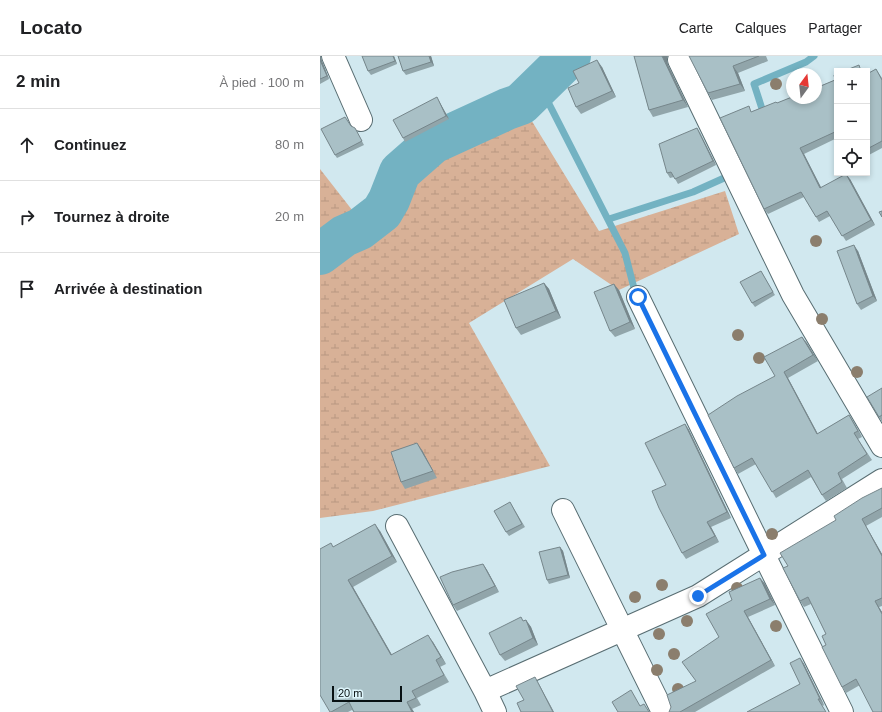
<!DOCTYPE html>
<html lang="fr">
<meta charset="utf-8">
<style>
:root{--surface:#fff;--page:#f6f6f6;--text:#202124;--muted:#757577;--line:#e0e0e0}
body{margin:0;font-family:Helvetica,sans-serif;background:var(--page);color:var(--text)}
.controls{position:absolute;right:12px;top:12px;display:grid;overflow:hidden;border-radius:0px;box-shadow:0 2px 6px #0003}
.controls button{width:36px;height:36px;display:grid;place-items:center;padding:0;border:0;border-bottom:1px solid var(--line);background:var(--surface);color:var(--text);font:20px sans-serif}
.compass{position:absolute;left:466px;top:12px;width:36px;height:36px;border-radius:50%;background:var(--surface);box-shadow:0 2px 6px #0003;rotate:15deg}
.scale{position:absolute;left:12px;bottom:10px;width:70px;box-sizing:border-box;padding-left:4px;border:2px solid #081012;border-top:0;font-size:11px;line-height:14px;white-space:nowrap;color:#081012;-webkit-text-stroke:3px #def6fc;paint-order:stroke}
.stop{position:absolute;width:12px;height:12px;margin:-9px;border:3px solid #1a73e8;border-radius:50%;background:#fff}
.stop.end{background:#1a73e8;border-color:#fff;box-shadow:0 1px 4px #0008}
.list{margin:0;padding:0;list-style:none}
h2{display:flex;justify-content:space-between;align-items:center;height:52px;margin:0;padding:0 16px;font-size:17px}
h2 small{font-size:13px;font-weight:400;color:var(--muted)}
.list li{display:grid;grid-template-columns:26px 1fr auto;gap:12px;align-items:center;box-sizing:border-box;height:72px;padding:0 16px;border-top:1px solid var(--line)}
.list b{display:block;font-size:15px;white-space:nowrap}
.list em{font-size:13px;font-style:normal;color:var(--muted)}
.icon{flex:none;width:22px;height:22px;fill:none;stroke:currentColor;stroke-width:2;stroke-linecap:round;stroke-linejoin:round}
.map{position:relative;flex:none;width:562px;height:656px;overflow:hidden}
header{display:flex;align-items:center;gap:24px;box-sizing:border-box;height:56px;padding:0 20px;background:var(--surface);border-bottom:1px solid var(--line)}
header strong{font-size:19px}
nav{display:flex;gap:22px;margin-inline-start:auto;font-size:14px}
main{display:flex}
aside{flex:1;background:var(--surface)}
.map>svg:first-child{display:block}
.wetland{fill:url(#wetland-marsh)}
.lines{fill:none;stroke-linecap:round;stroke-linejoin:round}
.stream{stroke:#73b2c2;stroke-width:7}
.river{stroke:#73b2c2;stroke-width:42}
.minor-casing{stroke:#586d72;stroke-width:24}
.minor{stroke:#fff;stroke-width:22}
.tree{fill:#8b7e6d}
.wall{fill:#91a5aa}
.shaded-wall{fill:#76868b}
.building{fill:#a9c0c6;stroke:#76868b}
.route{stroke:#1a73e8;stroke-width:5}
</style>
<header>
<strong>Locato</strong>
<nav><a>Carte</a><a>Calques</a><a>Partager</a></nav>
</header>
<main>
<aside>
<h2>2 min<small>À pied · 100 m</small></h2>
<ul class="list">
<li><svg class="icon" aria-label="ahead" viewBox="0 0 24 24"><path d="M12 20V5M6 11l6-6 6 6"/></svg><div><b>Continuez</b></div><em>80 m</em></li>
<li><svg class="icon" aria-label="right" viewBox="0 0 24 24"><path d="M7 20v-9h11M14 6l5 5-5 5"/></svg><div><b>Tournez à droite</b></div><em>20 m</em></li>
<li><svg class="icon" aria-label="arrive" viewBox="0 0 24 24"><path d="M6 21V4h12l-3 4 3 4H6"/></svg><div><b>Arrivée à destination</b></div></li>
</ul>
</aside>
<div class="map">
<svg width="562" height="656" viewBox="0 0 562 656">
<defs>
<pattern id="wetland-marsh" width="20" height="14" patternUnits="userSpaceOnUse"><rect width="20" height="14" fill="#d8b197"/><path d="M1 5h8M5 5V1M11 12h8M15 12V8" fill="none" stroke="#b89781"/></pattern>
</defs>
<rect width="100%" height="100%" fill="#d1e8ef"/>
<path class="wetland" d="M 199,44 L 279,175 L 405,135 L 419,178 L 299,234 L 253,203 L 149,267 L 230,410 L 53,455 L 0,462 L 0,113 L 36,159 Z"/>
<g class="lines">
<path class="stream" d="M 225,40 L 305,197 L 316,240
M 444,59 L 434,28 L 486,6 L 494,0
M 289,163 L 373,136 L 413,118"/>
<path class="river" d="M 0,198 L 24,180 L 40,173 L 62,156 L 69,144 L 80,116 L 113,87 L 187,53 L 201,48 L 250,0"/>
<defs>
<path id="minor" d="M 13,0 L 41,64
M 359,4 L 473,239 L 562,390
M 318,241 L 444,499 L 522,656
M 243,454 L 343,656
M 77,470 L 165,635 L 175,656
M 165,635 L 378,540 L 562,424"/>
</defs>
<use href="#minor" class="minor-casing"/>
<use href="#minor" class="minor"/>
</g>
<g class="tree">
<circle cx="456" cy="28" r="6"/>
<circle cx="496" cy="185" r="6"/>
<circle cx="502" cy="263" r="6"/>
<circle cx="418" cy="279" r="6"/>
<circle cx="439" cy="302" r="6"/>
<circle cx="537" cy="316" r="6"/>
<circle cx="452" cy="478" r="6"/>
<circle cx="342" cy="529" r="6"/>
<circle cx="417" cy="532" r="6"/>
<circle cx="315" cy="541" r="6"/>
<circle cx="367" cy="565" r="6"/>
<circle cx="456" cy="570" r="6"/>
<circle cx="339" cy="578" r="6"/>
<circle cx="354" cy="598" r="6"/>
<circle cx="337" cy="614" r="6"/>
<circle cx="358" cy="633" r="6"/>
</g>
<path class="wall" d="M 0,0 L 1,0 L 2,5 L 9,23 L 0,28 Z
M 42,0 L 74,0 L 77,8 L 51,19 L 48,15 Z
M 111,0 L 114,10 L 86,19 L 83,15 Z
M 314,0 L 348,0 L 347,3 L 348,9 L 368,51 L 333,61 L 329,54 Z
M 370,0 L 446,0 L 448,5 L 418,17 L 425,35 L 392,44 L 388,37 Z
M 282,11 L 296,41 L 261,58 L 256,51 L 259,27 Z
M 556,13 L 562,22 L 562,92 L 547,100 L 547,18 Z
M 517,17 L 517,82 L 484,98 L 501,132 L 530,123 L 555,169 L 526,185 L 510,160 L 499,166 L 484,141 L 448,158 L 444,153 L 433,55 L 457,47 L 515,24 Z
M 119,45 L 129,63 L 85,86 L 83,82 Z
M 31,70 L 37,76 L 44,89 L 17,102 L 15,99 Z
M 377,72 L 380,77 L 396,109 L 358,128 L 354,121 L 350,122 L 347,117 Z
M 538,195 L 557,245 L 541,254 L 537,248 Z
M 441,215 L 455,239 L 435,251 L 432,247 Z
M 224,227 L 229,233 L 241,262 L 201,279 L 196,272 Z
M 299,234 L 315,273 L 295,281 L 290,275 Z
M 482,281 L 498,305 L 468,322 L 498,378 L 529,359 L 542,381 L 538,383 L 552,404 L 522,423 L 527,432 L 506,445 L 502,439 L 491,421 L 456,442 L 436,408 L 418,418 L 414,412 L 455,320 Z
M 562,332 L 562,366 L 559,361 Z
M 365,368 L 369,374 L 411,462 L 391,471 L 399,486 L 366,503 L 362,497 L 346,429 Z
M 102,394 L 117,422 L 85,433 L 81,426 Z
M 562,432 L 562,461 L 546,470 L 562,498 L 562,550 L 559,551 L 562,556 L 562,656 L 540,629 L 526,637 L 522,631 L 506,589 L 506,578 L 491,548 L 484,551 L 480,545 L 468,510 L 516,464 Z
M 190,446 L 205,471 L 189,480 L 186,476 Z
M 60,475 L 77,506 L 33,531 L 72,599 L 113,586 L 126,608 L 120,611 L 129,626 L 97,642 L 101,649 L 92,653 L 94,656 L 34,656 L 32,654 L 28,656 L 10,656 L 14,491 Z
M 240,491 L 243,495 L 250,522 L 229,528 L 227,524 Z
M 163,508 L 167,514 L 179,536 L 137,555 L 133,549 Z
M 440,522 L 445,528 L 455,549 L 428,561 L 455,610 L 375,656 L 349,656 L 376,625 L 399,581 L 412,544 Z
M 206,564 L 211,571 L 218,589 L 185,605 L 180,599 L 204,565 Z
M 480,602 L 484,608 L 504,649 L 503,650 L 480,628 Z"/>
<path class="shaded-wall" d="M 0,0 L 1,0 L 2,5 L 9,23 L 7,20 L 0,4 Z
M 73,0 L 74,0 L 77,8 L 75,5 Z
M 109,0 L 111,0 L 114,10 L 111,6 Z
M 342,0 L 348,0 L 347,3 L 348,9 L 368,51 L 363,44 L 343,2 Z
M 277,4 L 282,11 L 296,41 L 292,35 Z
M 413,10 L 418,17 L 425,35 L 420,28 Z
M 117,41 L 119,45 L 129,63 L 126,60 Z
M 377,72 L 380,77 L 396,109 L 393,105 Z
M 480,92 L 484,98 L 504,137 L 500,132 Z
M 526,118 L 530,123 L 555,169 L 551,164 Z
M 534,189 L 538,195 L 557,245 L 553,240 Z
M 224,227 L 229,233 L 241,262 L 236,255 Z
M 294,228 L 299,234 L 315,273 L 310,266 Z
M 482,281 L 487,287 L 498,305 L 493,299 Z
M 464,316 L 468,322 L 501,384 L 497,378 Z
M 529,359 L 533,365 L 542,381 L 538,375 Z
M 365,368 L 369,374 L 411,462 L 407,456 Z
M 97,387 L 102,394 L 117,422 Z
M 542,463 L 562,498 L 562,500 Z
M 387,466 L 391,471 L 399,486 L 395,480 Z
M 55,468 L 60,475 L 77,506 L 72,500 Z
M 240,491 L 243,495 L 250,522 L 248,519 Z
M 163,508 L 167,514 L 179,536 L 175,530 Z
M 440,522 L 445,528 L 455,549 L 450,543 Z
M 28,524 L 33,531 L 76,606 L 71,599 Z
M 555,545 L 562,556 L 562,558 Z
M 424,555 L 428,561 L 455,610 L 451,604 Z
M 206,564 L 211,571 L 218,589 L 213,582 Z
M 108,579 L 113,586 L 126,608 L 121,601 Z
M 480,602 L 484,608 L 504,649 L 500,643 Z
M 215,621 L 219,628 L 234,656 L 233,656 Z
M 87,646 L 92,653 L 94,656 L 92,656 Z"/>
<path class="building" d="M 42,0 L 73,0 L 75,5 L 48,15 Z
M 78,0 L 109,0 L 111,6 L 83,15 Z
M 314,0 L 342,0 L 343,2 L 363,44 L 329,54 Z
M 369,0 L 439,0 L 413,10 L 420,28 L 388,37 Z
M 0,4 L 7,20 L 0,23 Z
M 277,4 L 292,35 L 256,51 L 248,32 L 259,27 L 253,15 Z
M 539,9 L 541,15 L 524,15 Z
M 556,13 L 562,24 L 562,85 L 547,93 L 547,18 Z
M 517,17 L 517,75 L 480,92 L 500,132 L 526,118 L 551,164 L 522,180 L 507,155 L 496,161 L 481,136 L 444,153 L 400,62 L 429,50 L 431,56 L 456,46 L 457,47 L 472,41 L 472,42 L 496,42 L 496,32 L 515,24 L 514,19 Z
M 117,41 L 126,60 L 83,82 L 73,64 Z
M 25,61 L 31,70 L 35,72 L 42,85 L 15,99 L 1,73 Z
M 377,72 L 393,105 L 355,123 L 351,116 L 347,117 L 339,88 Z
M 562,155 L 562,161 L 559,156 Z
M 534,189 L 553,240 L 537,248 L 517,195 Z
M 441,215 L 453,236 L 432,247 L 420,226 Z
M 224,227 L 236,255 L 196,272 L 184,244 Z
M 294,228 L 310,266 L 290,275 L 274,236 Z
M 482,281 L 493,299 L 464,316 L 497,378 L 529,359 L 538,375 L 534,377 L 547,398 L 518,417 L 522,426 L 502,439 L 488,414 L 452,436 L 432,402 L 414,412 L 388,359 L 417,340 L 455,320 L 444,301 Z
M 562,332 L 562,359 L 559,361 L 547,341 Z
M 365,368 L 407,456 L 387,466 L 395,480 L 362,497 L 339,452 L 332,435 L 346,429 L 325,387 Z
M 97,387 L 113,415 L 81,426 L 71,396 Z
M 562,432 L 562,452 L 542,463 L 562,500 L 562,542 L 555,545 L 562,558 L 562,656 L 553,656 L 536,623 L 522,631 L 502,591 L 506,589 L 502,580 L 506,578 L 488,541 L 480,545 L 463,512 L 468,510 L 460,497 L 516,464 L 514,460 L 542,442 Z
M 190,446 L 202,468 L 186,476 L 174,455 Z
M 55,468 L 72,500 L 28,524 L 71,599 L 108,579 L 121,601 L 116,604 L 124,619 L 92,635 L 96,642 L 87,646 L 92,656 L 34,656 L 29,646 L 11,656 L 10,656 L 0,639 L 0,493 L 11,487 L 13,491 Z
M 240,491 L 248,519 L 227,524 L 219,496 Z
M 163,508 L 175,530 L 133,549 L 120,521 L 132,516 Z
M 440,522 L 450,543 L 424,555 L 451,604 L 360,656 L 349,656 L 351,651 L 347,639 L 376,625 L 362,606 L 399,581 L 386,558 L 412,544 L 409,536 Z
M 201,561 L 203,565 L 206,564 L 213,582 L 180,599 L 169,577 Z
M 480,602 L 500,643 L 498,643 L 506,656 L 427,656 L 480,628 L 470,607 Z
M 215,621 L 233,656 L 201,656 L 197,647 L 204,644 L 196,630 Z
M 311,634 L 320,650 L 324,648 L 329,656 L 298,656 L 292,646 Z"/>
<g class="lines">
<path class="route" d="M 318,241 L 444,499 L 378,540"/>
</g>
</svg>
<div class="controls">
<button>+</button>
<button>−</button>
<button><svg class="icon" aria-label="locate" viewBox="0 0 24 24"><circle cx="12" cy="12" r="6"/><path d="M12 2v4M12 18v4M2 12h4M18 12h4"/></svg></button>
</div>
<svg class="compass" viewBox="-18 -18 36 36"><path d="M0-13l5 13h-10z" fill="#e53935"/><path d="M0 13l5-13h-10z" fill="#757577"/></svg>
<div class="scale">20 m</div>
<div class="stop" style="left:318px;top:241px"></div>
<div class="stop end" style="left:378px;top:540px"></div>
</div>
</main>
